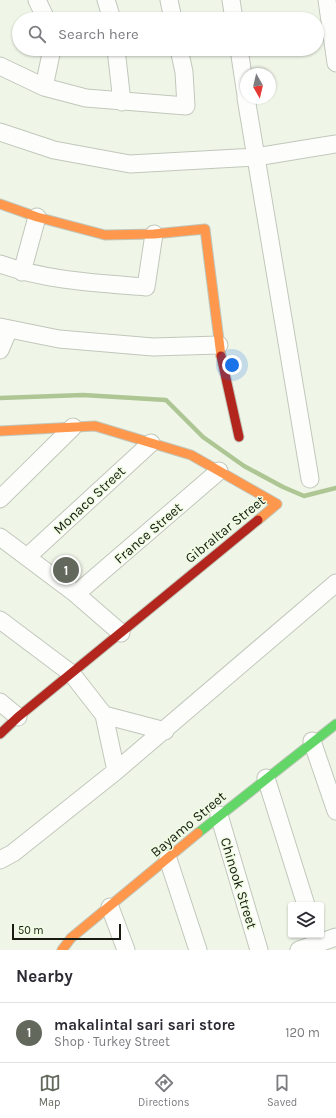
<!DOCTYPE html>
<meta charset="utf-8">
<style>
:root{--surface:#fff;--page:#f7f7f7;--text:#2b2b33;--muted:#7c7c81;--line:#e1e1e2;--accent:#63685d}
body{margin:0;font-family:Karla,sans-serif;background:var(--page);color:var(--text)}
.controls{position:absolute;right:12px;bottom:12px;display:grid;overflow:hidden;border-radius:4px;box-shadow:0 1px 3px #0004}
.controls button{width:36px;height:36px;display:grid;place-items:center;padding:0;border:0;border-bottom:1px solid var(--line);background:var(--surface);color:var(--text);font:20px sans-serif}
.compass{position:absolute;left:240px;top:68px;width:36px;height:36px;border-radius:50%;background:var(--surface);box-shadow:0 1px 3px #0004;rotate:172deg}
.scale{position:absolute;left:12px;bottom:10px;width:109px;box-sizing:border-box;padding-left:4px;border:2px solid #171b12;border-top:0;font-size:11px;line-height:14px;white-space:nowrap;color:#171b12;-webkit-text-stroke:3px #effce2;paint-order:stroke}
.you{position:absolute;left:232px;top:365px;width:14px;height:14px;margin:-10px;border:3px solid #fff;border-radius:50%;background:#1a73e8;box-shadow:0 0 0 6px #1a73e833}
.badge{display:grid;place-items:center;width:26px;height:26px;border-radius:50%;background:var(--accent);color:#fff;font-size:13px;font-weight:700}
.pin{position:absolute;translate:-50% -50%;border:2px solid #fff;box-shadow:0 1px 4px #0006}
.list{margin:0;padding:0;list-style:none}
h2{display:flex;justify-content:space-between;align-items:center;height:52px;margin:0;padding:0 16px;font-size:17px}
h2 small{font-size:13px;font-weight:400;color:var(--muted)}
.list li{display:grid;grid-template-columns:26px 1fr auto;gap:12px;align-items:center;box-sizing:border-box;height:60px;padding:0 16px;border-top:1px solid var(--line)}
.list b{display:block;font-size:15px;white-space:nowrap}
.list p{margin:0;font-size:13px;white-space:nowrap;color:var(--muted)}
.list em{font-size:13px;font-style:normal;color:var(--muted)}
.icon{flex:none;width:22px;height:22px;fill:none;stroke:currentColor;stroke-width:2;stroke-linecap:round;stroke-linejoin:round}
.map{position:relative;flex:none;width:336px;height:950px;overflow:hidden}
.search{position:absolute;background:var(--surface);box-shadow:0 1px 3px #0004;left:12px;right:12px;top:12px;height:44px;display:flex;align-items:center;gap:10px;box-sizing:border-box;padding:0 14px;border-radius:22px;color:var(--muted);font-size:15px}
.sheet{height:112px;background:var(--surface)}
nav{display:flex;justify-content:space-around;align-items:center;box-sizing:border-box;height:56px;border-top:1px solid var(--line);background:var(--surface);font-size:11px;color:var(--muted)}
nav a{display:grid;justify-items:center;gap:2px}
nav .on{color:var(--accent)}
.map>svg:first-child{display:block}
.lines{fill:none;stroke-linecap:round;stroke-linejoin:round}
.stream{stroke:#aec693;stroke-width:4.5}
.street-casing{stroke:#c1c7bb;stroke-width:19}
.fast-casing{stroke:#c1c7bb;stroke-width:11}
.slow-casing{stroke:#c1c7bb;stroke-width:11}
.jam-casing{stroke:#c1c7bb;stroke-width:11}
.street{stroke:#fdfefc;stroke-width:17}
.fast{stroke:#63d668;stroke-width:9}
.slow{stroke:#ff974d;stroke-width:9}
.jam{stroke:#b3261e;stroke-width:9}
.labels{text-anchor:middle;stroke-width:3;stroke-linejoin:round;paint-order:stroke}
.street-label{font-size:14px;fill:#171b12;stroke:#effce2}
</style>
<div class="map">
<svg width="336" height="950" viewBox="0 0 336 950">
<rect width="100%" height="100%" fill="#eff6e8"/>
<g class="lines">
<path class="stream" d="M 0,398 L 83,395 L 166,400 L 203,437 L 244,466 L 283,487 L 304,496 L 336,488"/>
<defs>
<path id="street" d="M 37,0 L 46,19
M 106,0 L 112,19
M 169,0 L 173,19
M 231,0 L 234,19
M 327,0 L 336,63
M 116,49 L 122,102
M 239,49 L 246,95
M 0,66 L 44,87 L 86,98 L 186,106 L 184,72 L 179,49
M 44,87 L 52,49
M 246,98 L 310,479
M 0,132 L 54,150 L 130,164 L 256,157 L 336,144
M 0,264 C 47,281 97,283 146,287 L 154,234
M 22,272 L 37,217
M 0,327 L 59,339 L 153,347 L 219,345
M 0,350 L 9,329
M 0,499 L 73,427
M 0,537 L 76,594 L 121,633
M 27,557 L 151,443
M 76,594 L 219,471
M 0,620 L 72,674 L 104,715 L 165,731
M 0,702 L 18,717
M 312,741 L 336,811
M 116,771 L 336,583
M 266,778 L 306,905
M 219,815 L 259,950
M 168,859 L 198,950
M 0,860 L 13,853 L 116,771 L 104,715
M 110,907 L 126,950
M 299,950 L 336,937"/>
<path id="fast" d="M 198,833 L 336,724"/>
<path id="slow" d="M 0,204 L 37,217 L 105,235 L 154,234 L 205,229 L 221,356
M 0,431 L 95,426 L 191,455 L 277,504 L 258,520
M 62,950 L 71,938 L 198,833"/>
<path id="jam" d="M 221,356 L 239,437
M 0,734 L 18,717 L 258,520"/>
</defs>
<use href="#street" class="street-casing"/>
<use href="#fast" class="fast-casing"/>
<use href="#slow" class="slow-casing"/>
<use href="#jam" class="jam-casing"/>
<use href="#street" class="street"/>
<use href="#fast" class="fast"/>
<use href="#slow" class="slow"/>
<use href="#jam" class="jam"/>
</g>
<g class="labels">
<g class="street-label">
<text transform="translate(89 500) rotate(-43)" y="5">Monaco Street</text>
<text transform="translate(225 529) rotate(-39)" y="5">Gibraltar Street</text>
<text transform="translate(148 533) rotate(-41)" y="5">France Street</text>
<text transform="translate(188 824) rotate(-40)" y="5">Bayamo Street</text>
<text transform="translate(239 883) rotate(73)" y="5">Chinook Street</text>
</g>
</g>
</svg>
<div class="controls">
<button><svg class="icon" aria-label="layers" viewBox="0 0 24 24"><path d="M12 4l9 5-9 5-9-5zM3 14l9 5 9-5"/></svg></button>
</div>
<svg class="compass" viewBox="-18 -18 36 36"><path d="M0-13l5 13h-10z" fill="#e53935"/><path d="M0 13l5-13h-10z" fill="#7c7c81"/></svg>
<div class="scale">50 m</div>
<div class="you"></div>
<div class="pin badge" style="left:66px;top:570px">1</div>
<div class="search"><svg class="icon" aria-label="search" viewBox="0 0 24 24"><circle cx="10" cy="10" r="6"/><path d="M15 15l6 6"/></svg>Search here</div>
</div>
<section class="sheet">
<h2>Nearby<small></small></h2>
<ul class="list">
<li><span class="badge">1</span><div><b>makalintal sari sari store</b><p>Shop · Turkey Street</p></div><em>120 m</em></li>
</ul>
</section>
<nav>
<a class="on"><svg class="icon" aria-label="map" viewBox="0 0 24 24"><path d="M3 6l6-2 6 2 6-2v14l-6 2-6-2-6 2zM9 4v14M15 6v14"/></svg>Map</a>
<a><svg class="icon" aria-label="directions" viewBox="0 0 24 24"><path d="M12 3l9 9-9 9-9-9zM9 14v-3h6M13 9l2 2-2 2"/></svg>Directions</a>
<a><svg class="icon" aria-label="saved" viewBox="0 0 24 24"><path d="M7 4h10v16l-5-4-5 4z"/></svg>Saved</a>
</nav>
